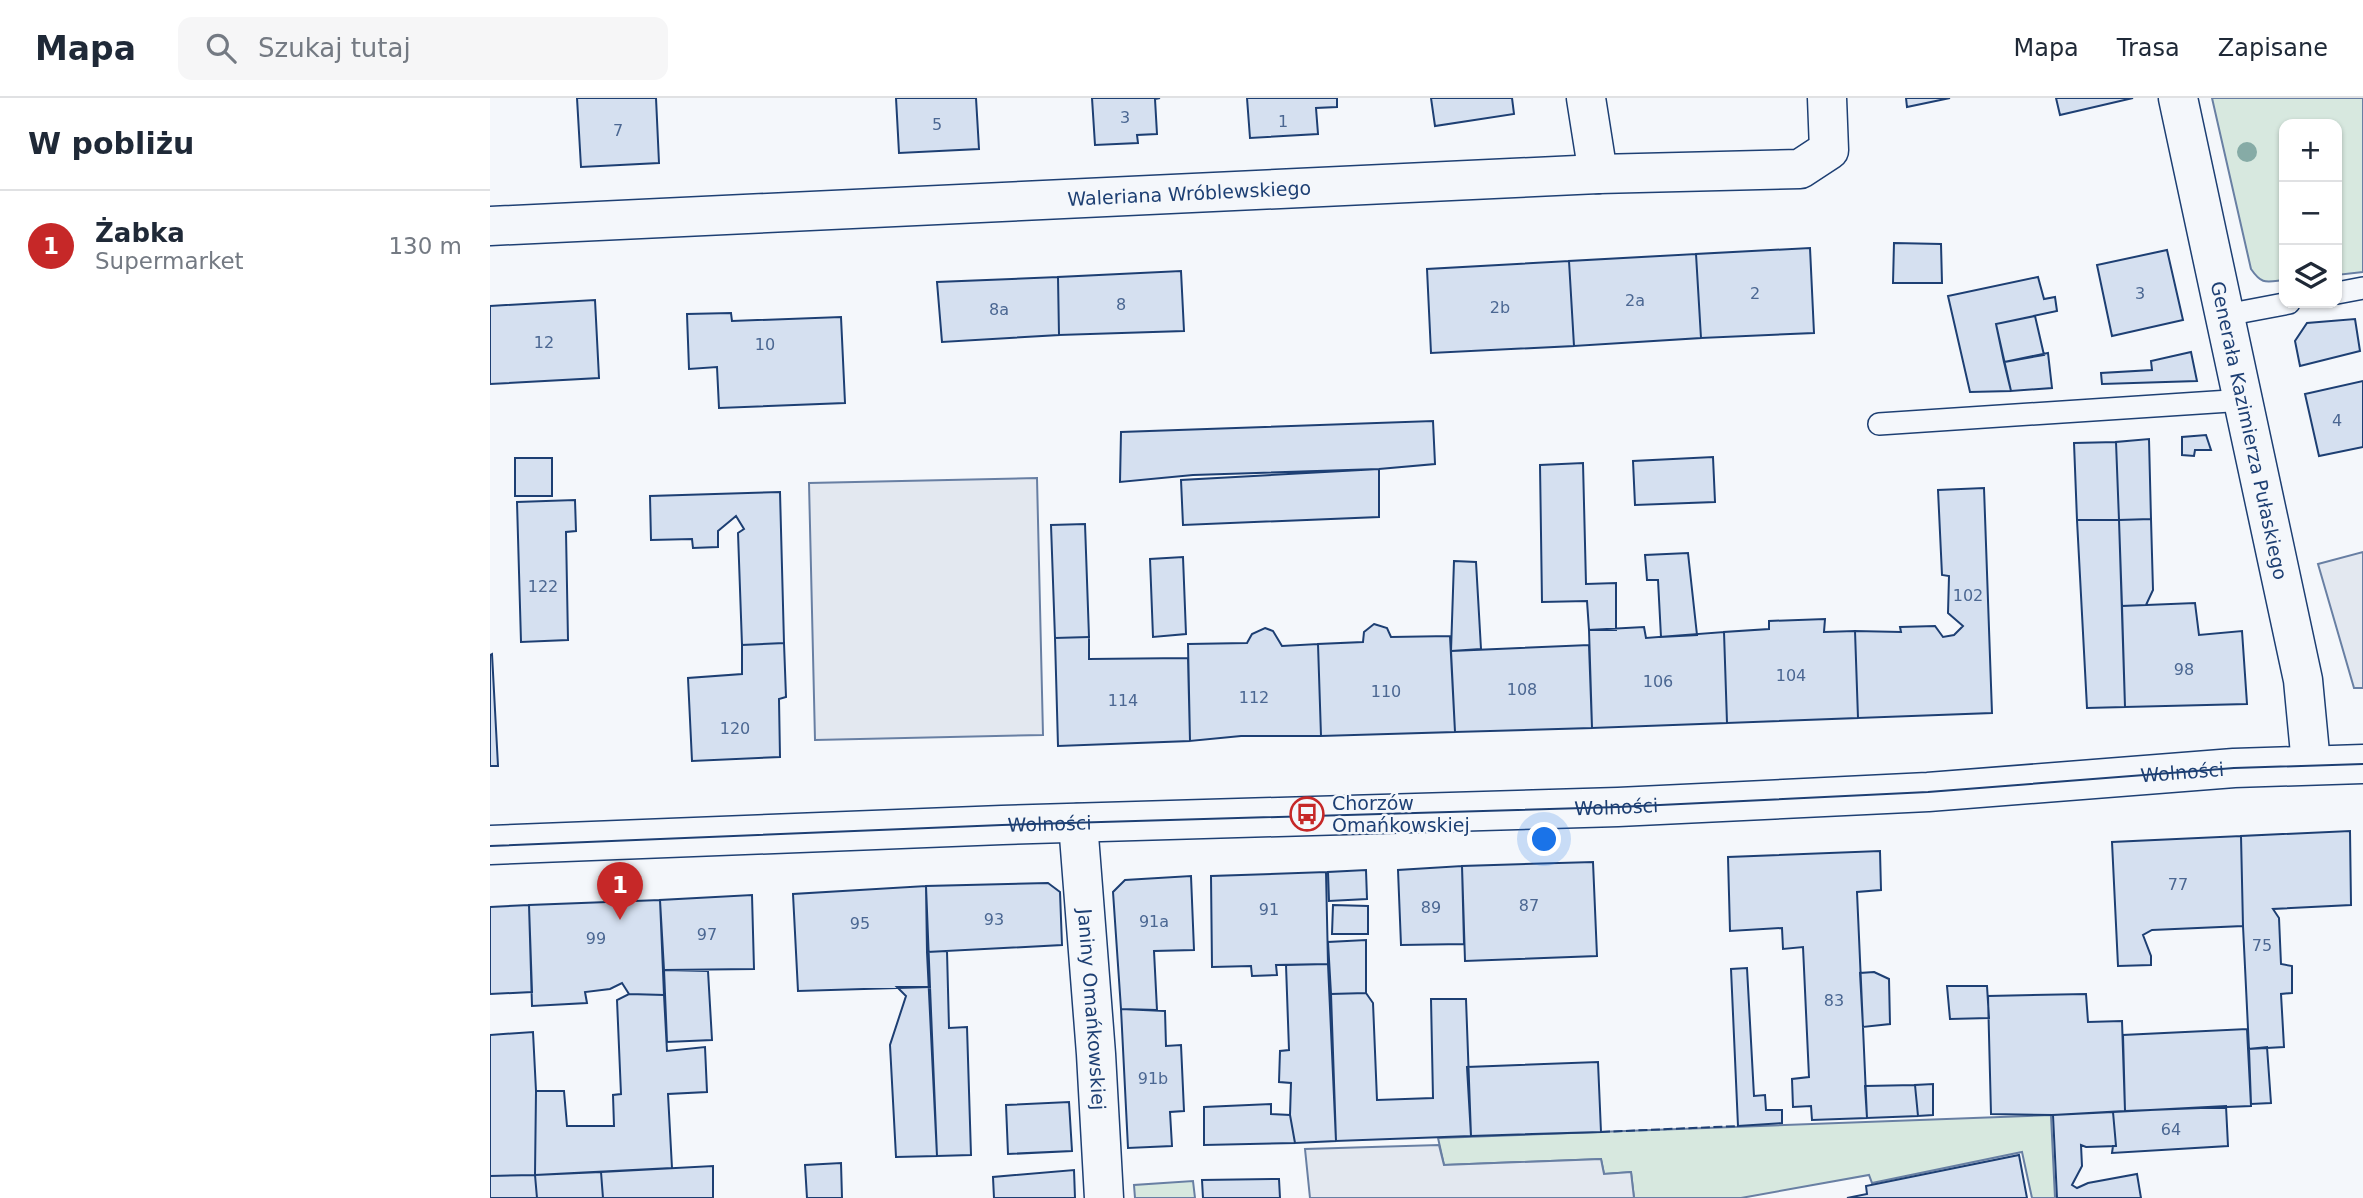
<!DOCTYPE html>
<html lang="pl">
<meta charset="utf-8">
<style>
:root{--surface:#fff;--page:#f6f6f7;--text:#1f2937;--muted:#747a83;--line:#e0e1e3;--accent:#c62828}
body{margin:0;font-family:"DejaVu Sans",sans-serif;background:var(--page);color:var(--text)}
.controls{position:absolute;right:21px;top:21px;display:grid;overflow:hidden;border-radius:14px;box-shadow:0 2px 5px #0004}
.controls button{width:63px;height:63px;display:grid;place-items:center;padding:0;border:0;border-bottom:2px solid var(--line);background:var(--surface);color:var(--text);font:35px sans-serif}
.you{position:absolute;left:1055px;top:742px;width:24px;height:24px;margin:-18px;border:5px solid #fff;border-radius:50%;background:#1a73e8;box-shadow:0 0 0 10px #1a73e833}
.badge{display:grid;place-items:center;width:46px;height:46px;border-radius:50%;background:var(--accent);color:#fff;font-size:23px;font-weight:700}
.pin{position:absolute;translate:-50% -58px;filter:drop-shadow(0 2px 4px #0008)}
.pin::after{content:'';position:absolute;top:37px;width:24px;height:21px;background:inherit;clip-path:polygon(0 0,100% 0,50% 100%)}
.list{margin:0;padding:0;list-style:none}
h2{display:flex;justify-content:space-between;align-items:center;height:91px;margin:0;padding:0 28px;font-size:30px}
h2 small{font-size:23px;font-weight:400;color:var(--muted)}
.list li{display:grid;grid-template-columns:46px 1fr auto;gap:21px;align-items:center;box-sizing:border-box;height:112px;padding:0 28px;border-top:2px solid var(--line)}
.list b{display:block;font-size:26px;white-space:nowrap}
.list p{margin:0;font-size:23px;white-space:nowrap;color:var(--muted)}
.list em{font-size:23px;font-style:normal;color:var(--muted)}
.icon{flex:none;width:38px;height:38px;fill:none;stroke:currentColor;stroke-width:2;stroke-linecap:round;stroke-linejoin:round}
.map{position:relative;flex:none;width:1873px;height:1100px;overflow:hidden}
header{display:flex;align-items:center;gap:42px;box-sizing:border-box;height:98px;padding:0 35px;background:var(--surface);border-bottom:2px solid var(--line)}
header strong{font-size:33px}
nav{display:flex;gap:38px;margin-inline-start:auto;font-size:24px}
.search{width:490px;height:63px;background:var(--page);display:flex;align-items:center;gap:18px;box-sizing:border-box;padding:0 24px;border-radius:14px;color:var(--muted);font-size:26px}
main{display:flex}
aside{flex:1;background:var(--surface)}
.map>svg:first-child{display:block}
.green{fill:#d7e8df;stroke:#687fa3;stroke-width:2}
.parking{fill:#e3e8f0;stroke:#687fa3;stroke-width:2}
.building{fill:#d5e0f0;stroke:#1d3f73;stroke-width:2}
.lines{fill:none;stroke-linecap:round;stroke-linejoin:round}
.service-casing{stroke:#1d3f73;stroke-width:24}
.minor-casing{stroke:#1d3f73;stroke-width:41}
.service{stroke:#f4f7fb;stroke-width:21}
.minor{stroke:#f4f7fb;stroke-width:38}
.tram{stroke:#1d3f73;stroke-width:2}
.fence{stroke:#1d3f73;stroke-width:2;stroke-dasharray:9 3.5;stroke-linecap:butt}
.tree{fill:#86aba6}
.labels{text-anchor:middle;stroke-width:5;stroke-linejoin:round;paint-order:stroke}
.number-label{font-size:16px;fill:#4b6792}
.street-label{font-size:19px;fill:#1d3f73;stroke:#f4f7fb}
.poi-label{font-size:19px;fill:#1d3f73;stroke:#f4f7fb;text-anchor:start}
</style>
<header>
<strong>Mapa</strong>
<div class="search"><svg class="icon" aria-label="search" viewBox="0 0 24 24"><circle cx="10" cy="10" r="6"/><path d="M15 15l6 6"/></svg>Szukaj tutaj</div>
<nav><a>Mapa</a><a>Trasa</a><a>Zapisane</a></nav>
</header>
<main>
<aside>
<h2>W pobliżu<small></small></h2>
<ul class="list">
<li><span class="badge">1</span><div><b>Żabka</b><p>Supermarket</p></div><em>130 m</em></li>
</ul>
</aside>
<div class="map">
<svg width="1873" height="1100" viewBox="0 0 1873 1100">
<rect width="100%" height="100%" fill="#f4f7fb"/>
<path class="green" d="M 1722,0 L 1873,0 L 1873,174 L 1847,177 L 1847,26 L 1794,26 L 1794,182 C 1776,184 1772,187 1761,171 Z
M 1561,1017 L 1565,1100 L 1542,1100 L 1532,1054 L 1382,1085 L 1379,1077 L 1251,1100 L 1144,1100 L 1141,1074 L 1114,1076 L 1111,1061 L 954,1067 L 948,1040 Z
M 703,1083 L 705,1100 L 645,1100 L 644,1087 Z"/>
<path class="parking" d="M 547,380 L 553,637 L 325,642 L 319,385 Z
M 1873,454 L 1873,590 L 1864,590 L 1828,466 Z
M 949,1047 L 954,1067 L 1111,1061 L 1114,1076 L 1141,1074 L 1144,1100 L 820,1100 L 815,1051 Z"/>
<path class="building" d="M 87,0 L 166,0 L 169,65 L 91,69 Z
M 406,0 L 486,0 L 489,51 L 409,55 Z
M 602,0 L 670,0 L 665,1 L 667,36 L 647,37 L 648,45 L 605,47 Z
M 757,0 L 847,0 L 847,9 L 826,10 L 828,36 L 760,40 Z
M 941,0 L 1022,0 L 1024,16 L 945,28 Z
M 1416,0 L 1460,0 L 1417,9 Z
M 1566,0 L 1643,0 L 1570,17 Z
M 1404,145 L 1451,146 L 1452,185 L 1403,185 Z
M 1320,150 L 1324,235 L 1211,240 L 1206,156 Z
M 1677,152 L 1693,222 L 1622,238 L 1607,167 Z
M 1206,156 L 1211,240 L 1084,248 L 1079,163 Z
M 1079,163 L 1084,248 L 941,255 L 937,171 Z
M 691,173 L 694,233 L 569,237 L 568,179 Z
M 568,179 L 569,237 L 452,244 L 447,184 Z
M 1548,179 L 1554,201 L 1565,199 L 1567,213 L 1506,226 L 1521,293 L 1480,294 L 1458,198 Z
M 105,202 L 109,280 L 0,286 L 0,208 Z
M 241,215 L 242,223 L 351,219 L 355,305 L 229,310 L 227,269 L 199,271 L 197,216 Z
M 1545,218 L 1554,257 L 1514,264 L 1506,226 Z
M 1865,221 L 1870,253 L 1810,268 L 1805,243 L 1817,225 Z
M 1701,254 L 1707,283 L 1612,286 L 1611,275 L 1662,272 L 1661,263 Z
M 1558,255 L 1562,290 L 1521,293 L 1514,264 Z
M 1873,283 L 1873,349 L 1829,358 L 1815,296 Z
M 943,323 L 945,366 L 889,371 L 703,377 L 630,384 L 631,334 Z
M 1716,337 L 1721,352 L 1705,352 L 1704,358 L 1692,357 L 1692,339 Z
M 1659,341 L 1661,421 L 1629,422 L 1626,344 Z
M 1626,344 L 1629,422 L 1587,422 L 1584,345 Z
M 1223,359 L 1225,404 L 1145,407 L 1143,363 Z
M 25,360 L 62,360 L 62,398 L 25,398 Z
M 1093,365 L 1096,486 L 1126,485 L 1126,532 L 1099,532 L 1097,503 L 1052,504 L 1050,367 Z
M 889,371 L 889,419 L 693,427 L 691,382 Z
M 1494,390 L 1502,615 L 1368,620 L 1365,533 L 1411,534 L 1410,529 L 1445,528 L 1453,539 L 1464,537 L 1473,528 L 1458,515 L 1459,478 L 1452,477 L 1448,392 Z
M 290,394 L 294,545 L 252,547 L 248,435 L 254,431 L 246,418 L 228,433 L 228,449 L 203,450 L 202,441 L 161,442 L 160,398 Z
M 85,402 L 86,433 L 76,434 L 78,542 L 31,544 L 27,404 Z
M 1661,421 L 1663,492 L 1656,507 L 1632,508 L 1629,422 Z
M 1587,422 L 1629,422 L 1635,609 L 1597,610 Z
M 595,426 L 599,539 L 565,540 L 561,427 Z
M 1198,455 L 1207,537 L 1171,539 L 1168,482 L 1157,482 L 1155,457 Z
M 693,459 L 696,536 L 663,539 L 660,461 Z
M 964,463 L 986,464 L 991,551 L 961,553 Z
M 1705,505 L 1709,537 L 1752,533 L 1757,606 L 1635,609 L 1632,508 Z
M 1335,521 L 1334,534 L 1365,533 L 1368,620 L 1237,625 L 1234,534 L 1279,531 L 1279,523 Z
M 884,526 L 897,530 L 901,539 L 960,538 L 965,634 L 831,638 L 828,546 L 873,544 L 874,534 Z
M 1154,529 L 1156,540 L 1234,534 L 1237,625 L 1102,630 L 1099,532 Z
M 775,530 L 783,533 L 792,548 L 828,546 L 831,638 L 751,638 L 700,643 L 698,546 L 757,545 L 762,536 Z
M 599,539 L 599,561 L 698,560 L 700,643 L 568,648 L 565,540 Z
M 294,545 L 296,599 L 289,601 L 290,659 L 202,663 L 198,580 L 252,576 L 252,547 Z
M 1099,547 L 1102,630 L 965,634 L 961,553 Z
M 2,556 L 8,668 L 0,668 L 0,557 Z
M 1860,733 L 1861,807 L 1783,811 L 1789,820 L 1791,866 L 1802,868 L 1802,895 L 1791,896 L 1794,949 L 1759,951 L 1753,828 L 1751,738 Z
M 1751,738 L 1753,828 L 1662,832 L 1653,837 L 1661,858 L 1661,867 L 1628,868 L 1622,744 Z
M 1390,753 L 1391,792 L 1367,794 L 1377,1020 L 1322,1022 L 1321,1008 L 1303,1009 L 1302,981 L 1319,979 L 1313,849 L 1293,851 L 1292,830 L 1240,833 L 1238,759 Z
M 1103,764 L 1107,858 L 975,863 L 972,768 Z
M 972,768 L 974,846 L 911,847 L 908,772 Z
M 876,772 L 877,801 L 839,803 L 838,774 Z
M 836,774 L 838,866 L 786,867 L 787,877 L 762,878 L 761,868 L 722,869 L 721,778 Z
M 701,778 L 704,852 L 664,853 L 667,912 L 631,911 L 623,794 L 635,782 Z
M 558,785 L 570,794 L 572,847 L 437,854 L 436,788 Z
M 436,788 L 440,889 L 308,893 L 303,796 Z
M 262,797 L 264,871 L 174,872 L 170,802 Z
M 170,802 L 174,897 L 139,896 L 132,885 L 120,891 L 95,894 L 97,905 L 42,908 L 39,807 Z
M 39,807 L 42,894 L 0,896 L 0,809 Z
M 843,807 L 878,808 L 878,836 L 842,836 Z
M 876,842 L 876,895 L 841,896 L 838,844 Z
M 457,853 L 459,930 L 477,929 L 481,1057 L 447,1058 L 437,854 Z
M 838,866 L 846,1043 L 805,1045 L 800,1017 L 801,985 L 789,984 L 790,953 L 799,952 L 796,867 Z
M 1257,870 L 1264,998 L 1275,997 L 1276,1012 L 1292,1012 L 1292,1025 L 1248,1028 L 1241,871 Z
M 174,872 L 218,873 L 222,942 L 177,944 Z
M 1384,874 L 1399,881 L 1400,926 L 1373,929 L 1370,875 Z
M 1457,888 L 1497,888 L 1499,920 L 1460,921 Z
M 407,889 L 440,889 L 447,1058 L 406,1059 L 400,947 L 416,898 Z
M 876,895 L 883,905 L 887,1002 L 943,1000 L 941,901 L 976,901 L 981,1038 L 846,1043 L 841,896 Z
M 139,896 L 174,897 L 177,953 L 215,949 L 217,994 L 178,996 L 182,1070 L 45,1077 L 46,993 L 74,993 L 77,1028 L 124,1028 L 123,997 L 131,996 L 127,902 Z
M 1596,896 L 1598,924 L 1632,923 L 1635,1013 L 1563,1017 L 1501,1016 L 1498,898 Z
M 631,911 L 675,913 L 676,948 L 691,947 L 694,1013 L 680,1014 L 682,1048 L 638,1050 Z
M 1757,931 L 1761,1008 L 1635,1013 L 1633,937 Z
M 43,934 L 46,993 L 45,1077 L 0,1078 L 0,937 Z
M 1777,949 L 1781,1005 L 1761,1006 L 1759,951 Z
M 1108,964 L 1111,1034 L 981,1038 L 977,969 Z
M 1443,986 L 1443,1017 L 1428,1018 L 1425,987 Z
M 1425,987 L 1428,1018 L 1377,1020 L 1375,988 Z
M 579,1004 L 582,1053 L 518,1056 L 516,1007 Z
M 781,1006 L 781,1016 L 800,1017 L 805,1045 L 714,1047 L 714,1009 Z
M 1736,1008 L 1738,1048 L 1622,1055 L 1623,1048 L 1626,1048 L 1623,1014 Z
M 1623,1014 L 1626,1048 L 1596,1049 L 1591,1047 L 1592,1068 L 1582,1087 L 1587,1090 L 1598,1085 L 1647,1076 L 1651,1100 L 1567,1100 L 1563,1017 Z
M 1529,1057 L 1537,1100 L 1357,1100 L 1377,1096 L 1376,1088 Z
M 351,1065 L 352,1100 L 317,1100 L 315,1067 Z
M 223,1068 L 223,1100 L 113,1100 L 111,1074 Z
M 584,1072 L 585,1100 L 504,1100 L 503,1079 Z
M 111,1074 L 113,1100 L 47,1100 L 45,1077 Z
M 45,1077 L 47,1100 L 0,1100 L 0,1078 Z
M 789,1081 L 790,1100 L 713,1100 L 712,1082 Z"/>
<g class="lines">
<defs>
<path id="service" d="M 1847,195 L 1873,190
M 1736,217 L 1799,205
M 1389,326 L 1755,302"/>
<g id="minor">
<path d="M 1096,0 L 1108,76"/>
<path id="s1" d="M 1688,0 L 1813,582 L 1821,666"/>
<path id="s2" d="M 0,128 L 1108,76 L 1310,71 L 1339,52 L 1337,0"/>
<path id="s3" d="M 588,725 L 606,956 L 614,1100"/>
<path id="s4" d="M 0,747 L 512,727 L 1128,709 L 1438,694 L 1744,670 L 1873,666"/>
</g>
</defs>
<use href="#service" class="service-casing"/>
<use href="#minor" class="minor-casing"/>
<use href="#service" class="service"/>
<use href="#minor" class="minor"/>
<path class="tram" d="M 0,748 L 512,727 L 1128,709 L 1438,694 L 1744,670 L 1873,666"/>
<path class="fence" d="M 1111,1034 L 1248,1028"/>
</g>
<circle class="tree" cx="1757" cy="54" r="10"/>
<defs>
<symbol id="bus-ring" viewBox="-11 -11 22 22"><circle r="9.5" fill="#f4f7fb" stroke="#c62828" stroke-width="1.5"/><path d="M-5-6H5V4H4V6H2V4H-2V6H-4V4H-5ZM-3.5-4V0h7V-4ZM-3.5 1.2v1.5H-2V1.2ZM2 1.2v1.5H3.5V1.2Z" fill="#c62828"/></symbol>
</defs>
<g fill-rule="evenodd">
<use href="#bus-ring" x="798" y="697" width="38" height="38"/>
</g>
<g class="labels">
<g class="number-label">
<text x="635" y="25">3</text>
<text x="793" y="29">1</text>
<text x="447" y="32">5</text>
<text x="128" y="38">7</text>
<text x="1265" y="201">2</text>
<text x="1650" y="201">3</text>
<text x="1145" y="208">2a</text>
<text x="631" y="212">8</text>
<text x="1010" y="215">2b</text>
<text x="509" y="217">8a</text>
<text x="54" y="250">12</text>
<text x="275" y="252">10</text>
<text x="1847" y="328">4</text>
<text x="53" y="494">122</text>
<text x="1478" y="503">102</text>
<text x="1694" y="577">98</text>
<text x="1301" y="583">104</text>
<text x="1168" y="589">106</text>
<text x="1032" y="597">108</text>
<text x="896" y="599">110</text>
<text x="764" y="605">112</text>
<text x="633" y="608">114</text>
<text x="245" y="636">120</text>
<text x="1688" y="792">77</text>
<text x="1039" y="813">87</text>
<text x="941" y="815">89</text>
<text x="779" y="817">91</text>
<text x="504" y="827">93</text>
<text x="664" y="829">91a</text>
<text x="370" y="831">95</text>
<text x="217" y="842">97</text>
<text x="106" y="846">99</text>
<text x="1772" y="853">75</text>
<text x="1344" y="908">83</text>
<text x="663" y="986">91b</text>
<text x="1681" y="1037">64</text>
</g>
<g class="street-label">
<text dy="7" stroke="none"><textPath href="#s2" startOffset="700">Waleriana Wróblewskiego</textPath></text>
<text dy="7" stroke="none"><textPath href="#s1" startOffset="340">Generała Kazimierza Pułaskiego</textPath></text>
<text dy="7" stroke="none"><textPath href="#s4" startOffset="1694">Wolności</textPath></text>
<text dy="7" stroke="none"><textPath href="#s4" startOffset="1127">Wolności</textPath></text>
<text dy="7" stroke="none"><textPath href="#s4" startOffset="560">Wolności</textPath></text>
<text dy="7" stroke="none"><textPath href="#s3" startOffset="187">Janiny Omańkowskiej</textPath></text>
</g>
<g class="poi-label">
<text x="842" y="712">Chorzów<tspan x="842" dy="22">Omańkowskiej</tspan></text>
</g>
</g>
</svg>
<div class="controls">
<button>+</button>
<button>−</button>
<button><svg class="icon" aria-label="layers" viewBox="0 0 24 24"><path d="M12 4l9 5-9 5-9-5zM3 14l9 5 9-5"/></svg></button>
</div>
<div class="you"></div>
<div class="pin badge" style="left:130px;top:822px">1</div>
</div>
</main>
